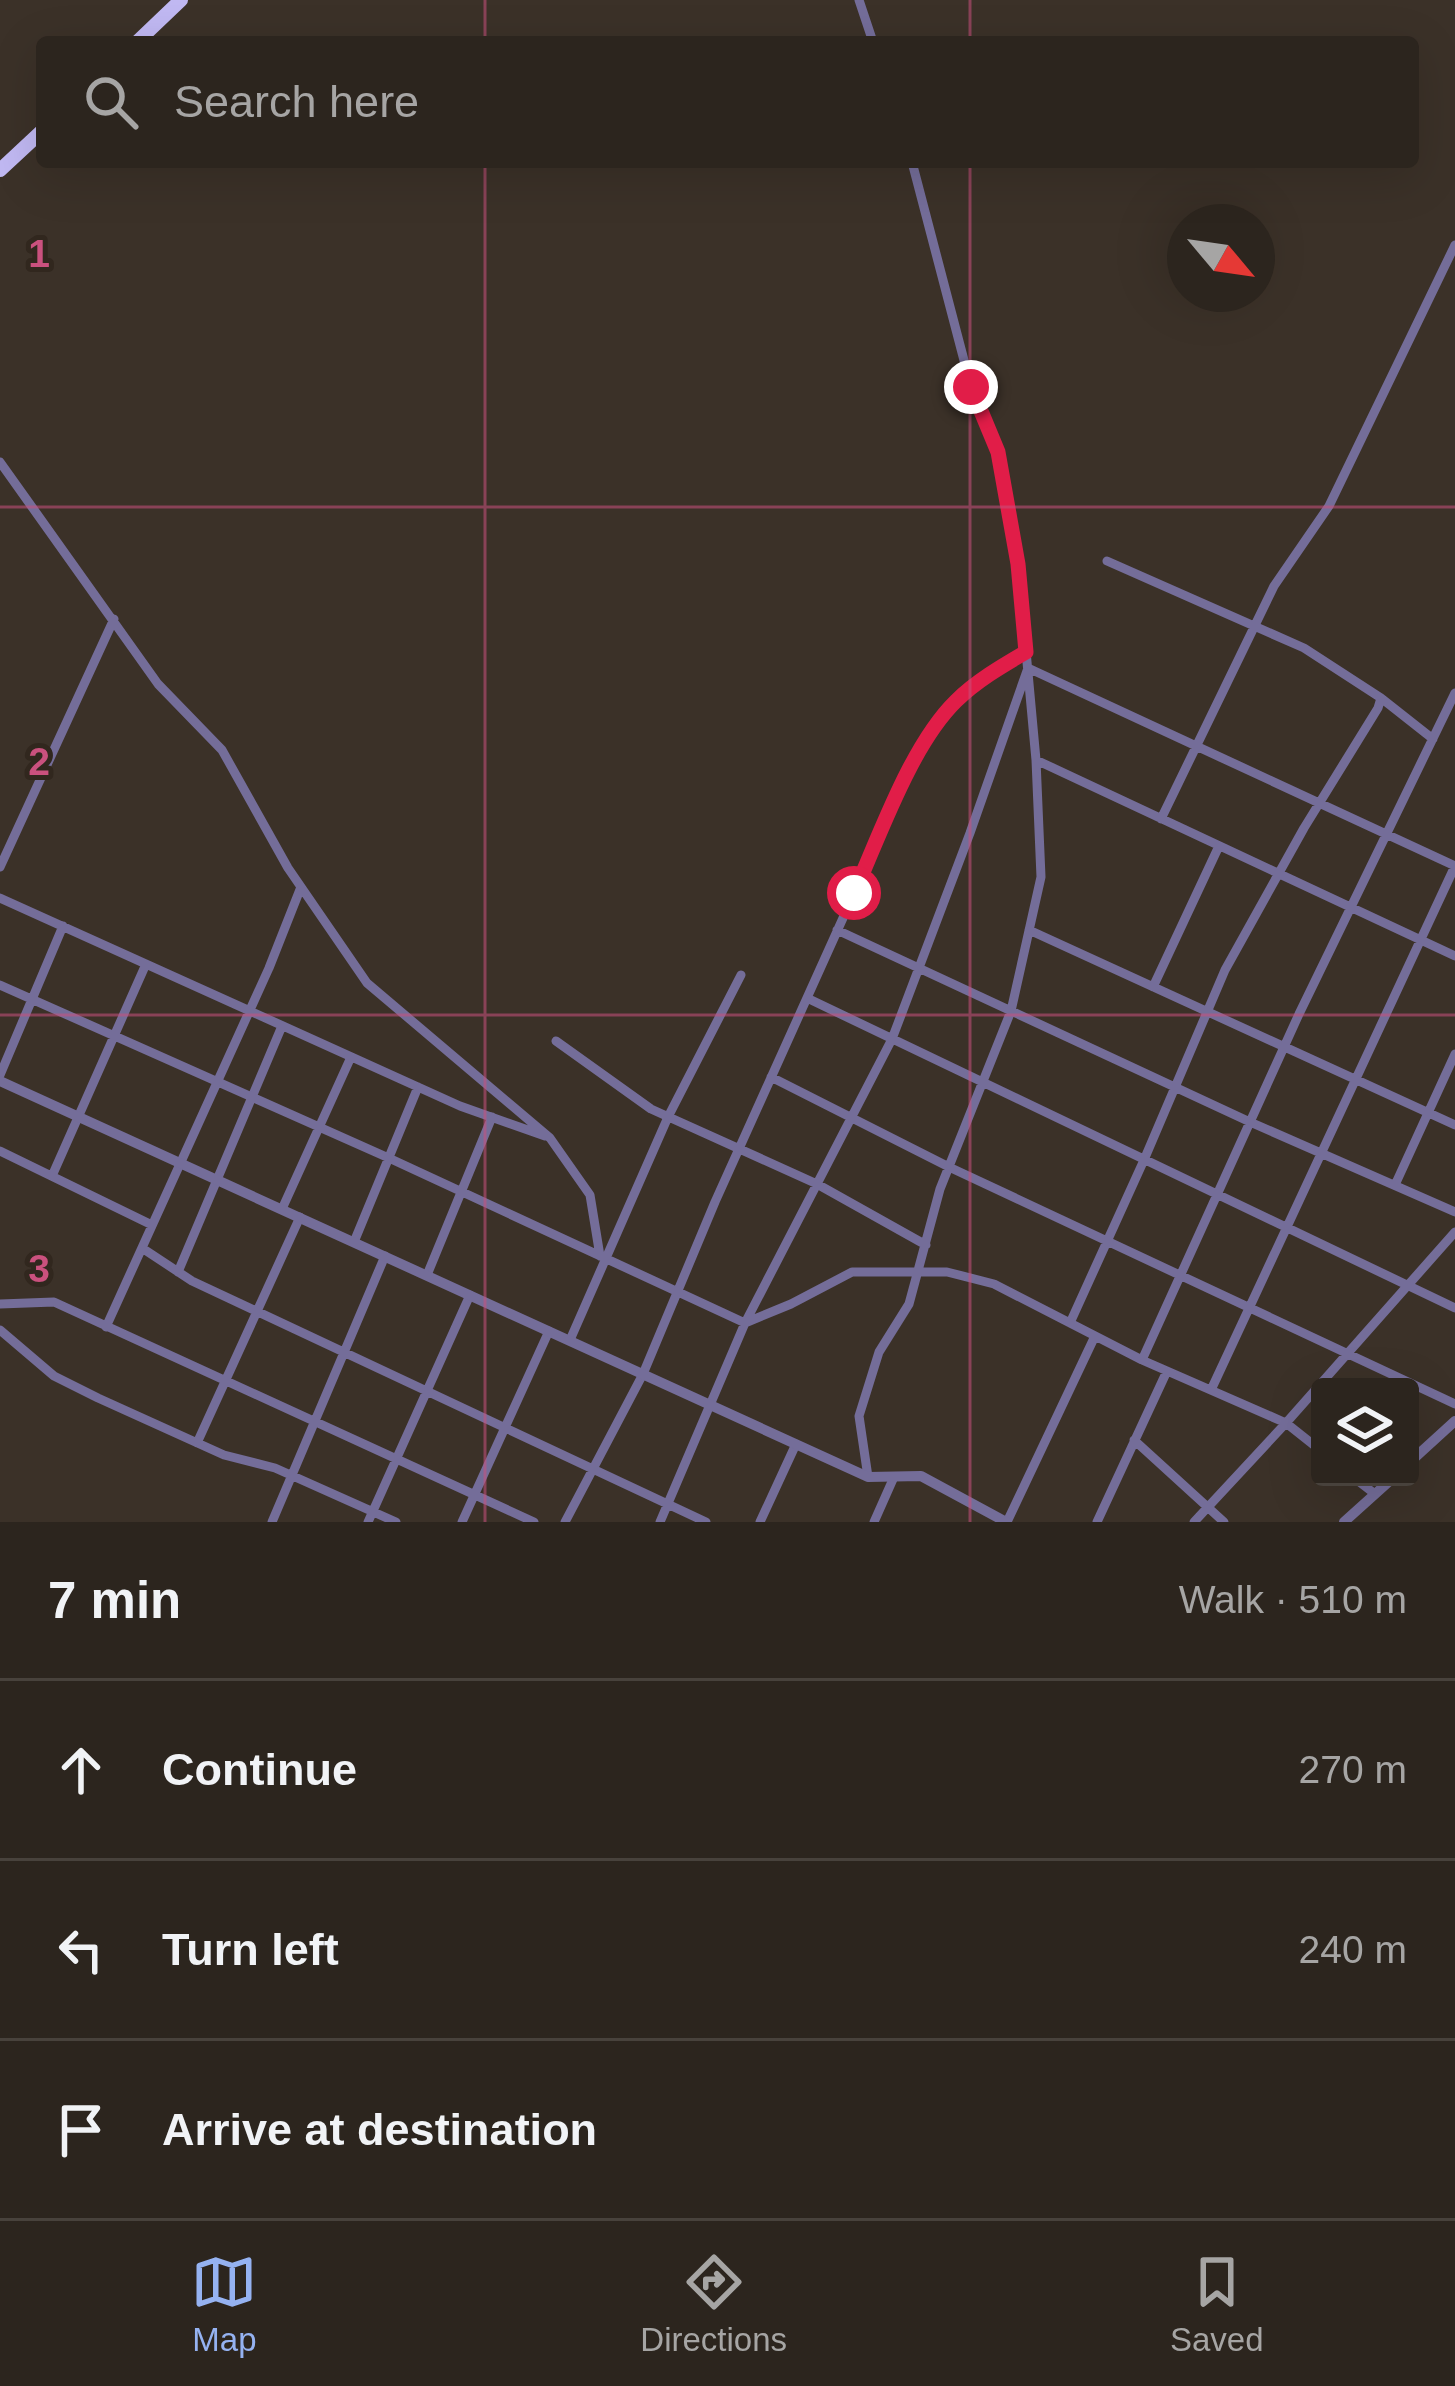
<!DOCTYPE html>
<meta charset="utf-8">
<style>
:root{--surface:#2c251e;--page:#38312b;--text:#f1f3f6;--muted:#a6a5a4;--line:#48423c;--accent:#95b2f1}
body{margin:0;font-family:Arial,sans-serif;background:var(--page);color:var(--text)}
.controls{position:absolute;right:36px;bottom:36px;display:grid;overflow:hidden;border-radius:12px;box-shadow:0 12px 48px #0002}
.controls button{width:108px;height:108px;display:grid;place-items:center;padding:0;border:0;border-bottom:3px solid var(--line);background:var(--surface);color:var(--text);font:60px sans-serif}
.compass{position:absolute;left:1167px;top:204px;width:108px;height:108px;border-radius:50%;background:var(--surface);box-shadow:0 12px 48px #0002;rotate:119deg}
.stop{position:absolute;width:36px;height:36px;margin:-27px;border:9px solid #e11d48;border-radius:50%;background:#fff}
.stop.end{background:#e11d48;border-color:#fff;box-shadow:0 3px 12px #0008}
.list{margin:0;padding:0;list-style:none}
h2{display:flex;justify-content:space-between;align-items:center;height:156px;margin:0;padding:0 48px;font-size:51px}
h2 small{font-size:39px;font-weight:400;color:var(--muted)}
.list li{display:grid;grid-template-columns:78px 1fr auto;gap:36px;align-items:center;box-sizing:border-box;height:180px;padding:0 48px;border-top:3px solid var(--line)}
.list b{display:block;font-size:45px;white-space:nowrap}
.list em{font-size:39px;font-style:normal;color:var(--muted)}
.icon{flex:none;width:66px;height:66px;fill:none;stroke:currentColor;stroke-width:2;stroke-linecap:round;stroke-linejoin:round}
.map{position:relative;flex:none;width:1455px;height:1522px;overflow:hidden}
.search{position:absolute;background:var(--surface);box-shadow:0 12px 48px #0002;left:36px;right:36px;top:36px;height:132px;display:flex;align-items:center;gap:30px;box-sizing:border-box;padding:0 42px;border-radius:12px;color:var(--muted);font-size:45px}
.sheet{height:696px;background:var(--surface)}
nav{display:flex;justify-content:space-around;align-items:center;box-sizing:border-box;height:168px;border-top:3px solid var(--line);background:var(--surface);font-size:33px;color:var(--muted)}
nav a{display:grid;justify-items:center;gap:6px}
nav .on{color:var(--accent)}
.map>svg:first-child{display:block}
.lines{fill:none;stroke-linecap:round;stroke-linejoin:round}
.minor{stroke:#746d99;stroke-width:9}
.tertiary{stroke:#746d99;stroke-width:10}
.trunk{stroke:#c0b8f2;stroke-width:14}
.route{stroke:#e11d48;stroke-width:15}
.grid{fill:none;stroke:#ca517e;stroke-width:3;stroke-opacity:0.55}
.grid-label{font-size:39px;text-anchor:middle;font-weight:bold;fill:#ca517e;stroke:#31271e;stroke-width:10;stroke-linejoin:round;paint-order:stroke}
</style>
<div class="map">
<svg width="1455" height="1522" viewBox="0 0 1455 1522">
<rect width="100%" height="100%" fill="#3b3128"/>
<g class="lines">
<path class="minor" d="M 859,0 L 873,42
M 0,462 L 158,684 L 222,750 L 288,868 L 367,983 L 550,1138 L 590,1195 L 600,1256
M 1107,561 L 1304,648 L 1381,698 L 1433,739
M 1036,760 L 1455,956
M 1161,819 L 1274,586 L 1329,506 L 1455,245
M 0,867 L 114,619
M 0,898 L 460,1106 L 545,1136
M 837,930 L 1250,1122 L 1455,1212
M 1029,930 L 1455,1125
M 0,985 L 391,1159 L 745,1323 L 791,1304 L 852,1272 L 947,1272 L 994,1284 L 1142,1360 L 1286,1423 L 1320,1450
M 1153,987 L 1219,846
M 807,998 L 1455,1308
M 556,1041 L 651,1109 L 817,1184 L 926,1245
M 0,1075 L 63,926
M 771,1077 L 949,1167 L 1455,1404
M 0,1151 L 152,1225
M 52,1176 L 146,964
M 1395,1185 L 1455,1054
M 282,1209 L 351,1057
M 354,1242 L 418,1087
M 142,1248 L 192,1281 L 706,1522
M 178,1272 L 282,1026
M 427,1275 L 492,1117
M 0,1304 L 54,1302 L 534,1522
M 1070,1323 L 1144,1160 L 1225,970 L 1304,828 L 1378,708 L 1381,698
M 106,1327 L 269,968 L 301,887
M 0,1330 L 54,1376 L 98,1398 L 224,1455 L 275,1468 L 396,1522
M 570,1340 L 668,1117 L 741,975
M 1142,1360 L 1299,1014 L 1455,693
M 1211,1390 L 1455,866
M 1134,1440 L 1224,1522
M 197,1443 L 300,1217
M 868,1477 L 859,1416 L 879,1352 L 909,1304 L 940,1189 L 1011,1011 L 1041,877 L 1036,760 L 1018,564 L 998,452 L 971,387 L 912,162
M 1353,1477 L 1375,1494
M 272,1522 L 385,1256
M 368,1522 L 470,1295
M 462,1522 L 549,1331
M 565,1522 L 643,1374 L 715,1202 L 921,745 L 956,701 L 998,669 L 1026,652
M 660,1522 L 745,1323 L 892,1039 L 970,833 L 1028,668 L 1455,866
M 760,1522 L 796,1444
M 874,1522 L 894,1477
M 1007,1522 L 1095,1336
M 1097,1522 L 1167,1371
M 1194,1522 L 1286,1423 L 1455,1232"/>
<path class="tertiary" d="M 0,1081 L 868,1477 L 921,1476 L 1006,1522
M 1410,1462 L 1455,1421
M 1344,1522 L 1394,1477"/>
<path class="trunk" d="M 137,42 L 181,0
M 0,170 L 42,131"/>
</g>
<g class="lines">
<path class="route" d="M 854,893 C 880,835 911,745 956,701 C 976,681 1002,666 1026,652 L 1018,564 L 998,452 L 971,387"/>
</g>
<path class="grid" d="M 485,0 L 485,42M 970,0 L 970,42M 485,162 L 485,1522M 970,162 L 970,1522M 0,507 L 1455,507M 0,1015 L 1455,1015"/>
<g class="grid-label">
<text x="39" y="267">1</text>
<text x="39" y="775">2</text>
<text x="39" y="1282">3</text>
</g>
</svg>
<div class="controls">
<button><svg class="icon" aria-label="layers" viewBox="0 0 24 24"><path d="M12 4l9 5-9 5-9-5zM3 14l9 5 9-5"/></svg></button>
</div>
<svg class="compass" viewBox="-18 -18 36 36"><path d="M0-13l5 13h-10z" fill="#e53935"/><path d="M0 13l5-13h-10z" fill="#a6a5a4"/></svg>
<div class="stop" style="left:854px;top:893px"></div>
<div class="stop end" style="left:971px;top:387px"></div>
<div class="search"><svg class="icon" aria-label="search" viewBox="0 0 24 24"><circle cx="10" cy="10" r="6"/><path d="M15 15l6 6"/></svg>Search here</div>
</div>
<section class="sheet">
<h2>7 min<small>Walk · 510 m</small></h2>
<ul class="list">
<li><svg class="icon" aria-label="ahead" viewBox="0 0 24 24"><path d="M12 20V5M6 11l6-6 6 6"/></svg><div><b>Continue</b></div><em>270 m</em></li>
<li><svg class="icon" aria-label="left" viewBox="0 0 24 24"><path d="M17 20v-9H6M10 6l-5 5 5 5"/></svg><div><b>Turn left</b></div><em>240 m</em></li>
<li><svg class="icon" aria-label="arrive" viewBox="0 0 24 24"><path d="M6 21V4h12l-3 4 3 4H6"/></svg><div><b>Arrive at destination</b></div></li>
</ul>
</section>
<nav>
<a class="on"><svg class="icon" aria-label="map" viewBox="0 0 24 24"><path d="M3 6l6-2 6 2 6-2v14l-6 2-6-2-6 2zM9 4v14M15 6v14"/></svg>Map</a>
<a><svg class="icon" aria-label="directions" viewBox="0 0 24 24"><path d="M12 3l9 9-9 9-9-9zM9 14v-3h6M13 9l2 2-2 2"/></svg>Directions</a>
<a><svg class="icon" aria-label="saved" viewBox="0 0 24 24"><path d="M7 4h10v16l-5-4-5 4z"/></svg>Saved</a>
</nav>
